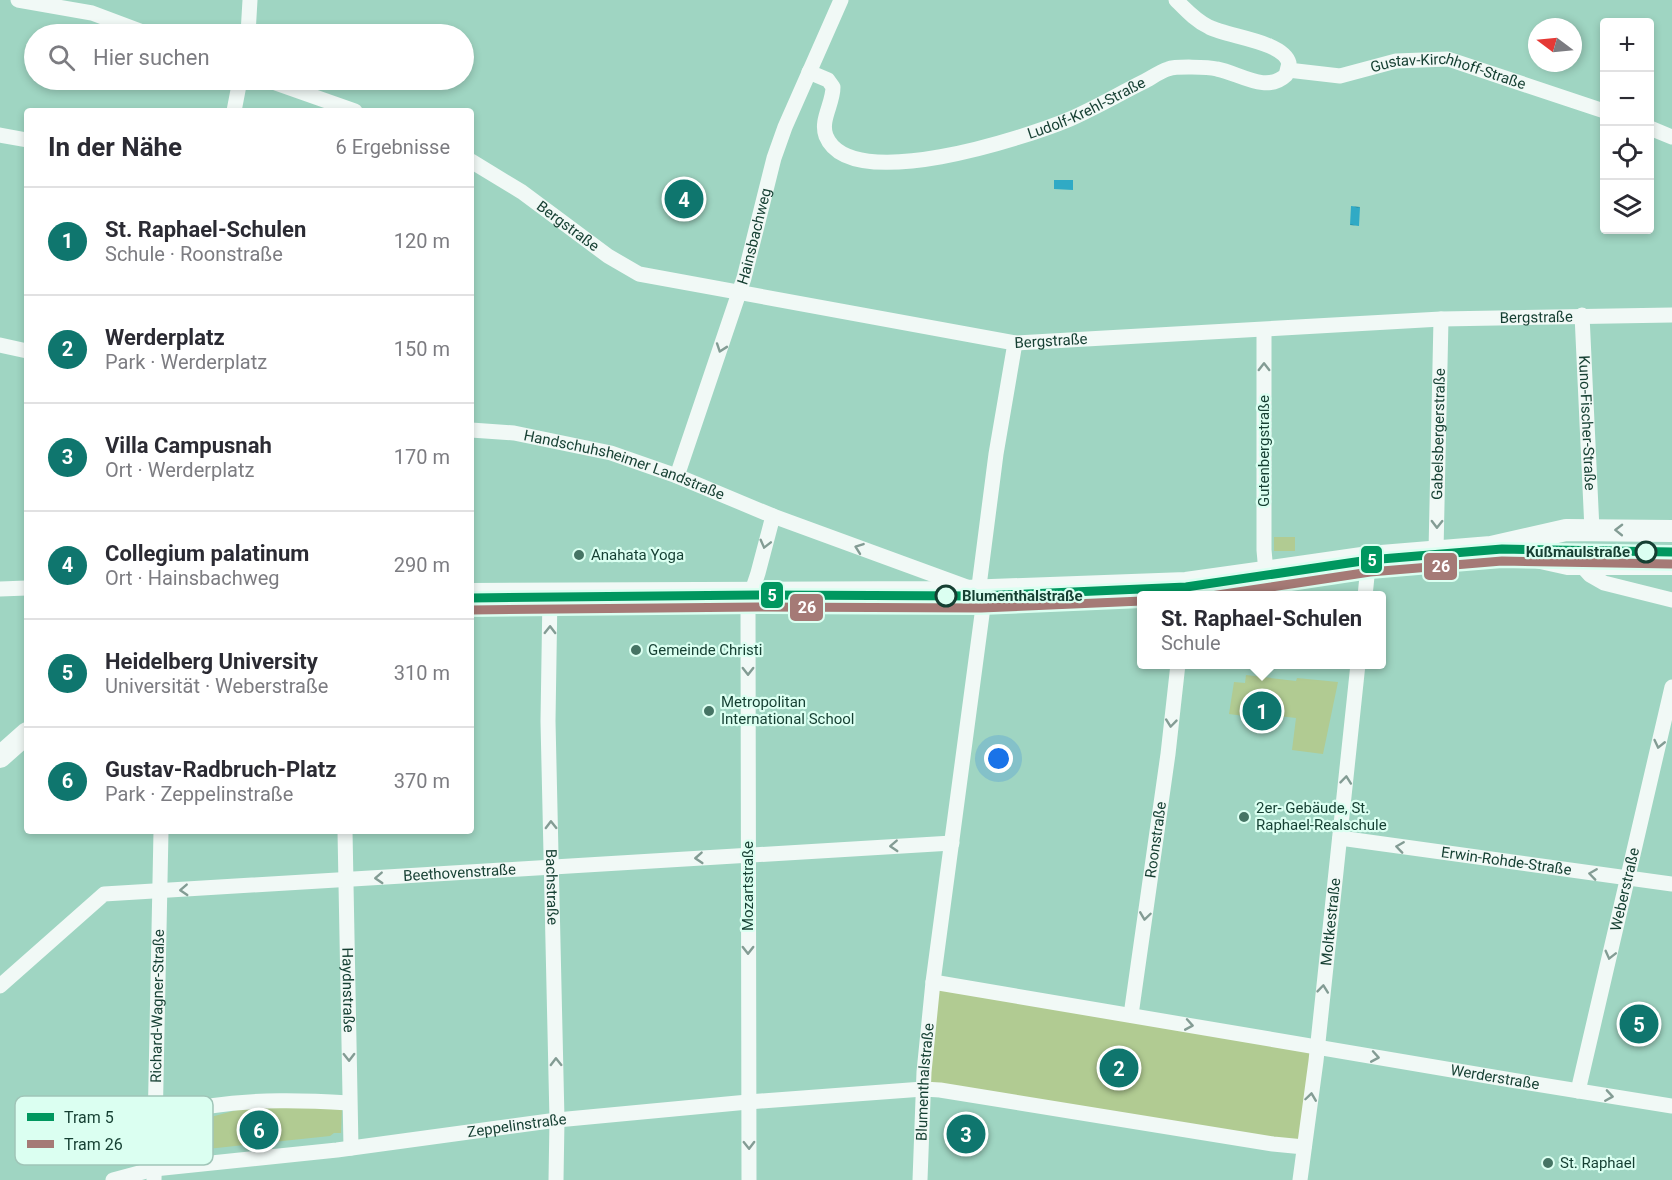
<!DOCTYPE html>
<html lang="de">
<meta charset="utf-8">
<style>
:root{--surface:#fff;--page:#f2f2f3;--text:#2b2b33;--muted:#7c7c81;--line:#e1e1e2;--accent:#0f766e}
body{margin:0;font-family:Roboto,sans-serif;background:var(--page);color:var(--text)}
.controls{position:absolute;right:18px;top:18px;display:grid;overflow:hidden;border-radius:6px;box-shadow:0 3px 9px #0003}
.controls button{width:54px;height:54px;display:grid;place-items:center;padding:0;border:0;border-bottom:2px solid var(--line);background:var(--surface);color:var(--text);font:30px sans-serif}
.compass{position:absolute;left:1528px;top:18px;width:54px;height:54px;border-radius:50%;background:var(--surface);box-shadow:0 3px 9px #0003;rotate:286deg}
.you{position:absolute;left:999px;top:759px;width:21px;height:21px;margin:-15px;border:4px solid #fff;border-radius:50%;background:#1a73e8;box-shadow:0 0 0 9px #1a73e833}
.badge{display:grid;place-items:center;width:39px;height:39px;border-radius:50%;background:var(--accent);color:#fff;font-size:20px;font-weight:700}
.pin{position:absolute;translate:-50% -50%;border:3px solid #fff;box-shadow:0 2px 6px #0006}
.popup{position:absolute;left:1137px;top:591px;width:249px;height:78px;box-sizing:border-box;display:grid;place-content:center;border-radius:6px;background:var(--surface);filter:drop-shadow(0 2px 4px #0005);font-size:20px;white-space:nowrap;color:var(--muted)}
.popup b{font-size:22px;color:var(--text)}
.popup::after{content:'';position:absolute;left:50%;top:100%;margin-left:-12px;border:12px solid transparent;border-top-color:var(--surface)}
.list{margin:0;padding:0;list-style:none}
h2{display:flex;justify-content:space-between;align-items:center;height:78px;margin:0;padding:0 24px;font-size:26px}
h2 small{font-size:20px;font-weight:400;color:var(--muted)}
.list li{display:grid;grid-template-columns:39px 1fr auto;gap:18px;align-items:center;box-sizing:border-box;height:108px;padding:0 24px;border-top:2px solid var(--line)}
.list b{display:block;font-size:22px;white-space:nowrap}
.list p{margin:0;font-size:20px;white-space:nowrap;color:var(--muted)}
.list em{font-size:20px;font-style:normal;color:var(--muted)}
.icon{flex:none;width:33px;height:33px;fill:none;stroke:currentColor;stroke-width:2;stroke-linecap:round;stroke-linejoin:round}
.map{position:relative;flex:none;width:1672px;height:1180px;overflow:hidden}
.search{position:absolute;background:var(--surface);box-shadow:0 3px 9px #0003;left:24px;top:24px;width:450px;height:66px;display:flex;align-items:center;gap:15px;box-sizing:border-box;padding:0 21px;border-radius:33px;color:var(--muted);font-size:22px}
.panel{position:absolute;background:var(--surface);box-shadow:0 3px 9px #0003;left:24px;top:108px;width:450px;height:726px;border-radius:6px}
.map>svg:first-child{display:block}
.park{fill:#b1cb92}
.water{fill:url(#water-ripples)}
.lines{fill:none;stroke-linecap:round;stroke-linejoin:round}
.minor{stroke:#f1f9f6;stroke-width:15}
.secondary{stroke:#f1f9f6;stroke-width:22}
.tram-1-casing{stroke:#dbfff1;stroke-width:14}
.tram-2-casing{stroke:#dbfff1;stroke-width:14}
.tram-1{stroke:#00975f;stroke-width:9}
.tram-2{stroke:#a57a76;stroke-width:9}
.oneway{stroke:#839c94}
.stop-dot{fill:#dbfff1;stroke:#153f32;stroke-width:3}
.poi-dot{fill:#457464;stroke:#dbfff1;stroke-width:2}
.labels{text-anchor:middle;stroke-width:4.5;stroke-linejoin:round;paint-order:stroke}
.street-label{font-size:15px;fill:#153f32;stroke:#dbfff1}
.stop-label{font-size:15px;font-weight:bold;fill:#153f32;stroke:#dbfff1;text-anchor:end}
.poi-label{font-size:15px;fill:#153f32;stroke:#dbfff1;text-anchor:start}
.key{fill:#dbfff1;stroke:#a0c5b8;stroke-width:1.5}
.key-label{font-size:16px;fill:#153f32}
.line-badge{stroke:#dbfff1;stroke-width:2}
.badge-label{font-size:16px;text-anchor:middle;font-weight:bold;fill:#fff}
</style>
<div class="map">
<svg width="1672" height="1180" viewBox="0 0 1672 1180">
<defs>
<pattern id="water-ripples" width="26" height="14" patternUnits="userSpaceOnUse" patternTransform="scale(1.5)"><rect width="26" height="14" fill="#30aac5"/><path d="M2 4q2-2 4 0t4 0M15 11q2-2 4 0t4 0" fill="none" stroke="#288ca1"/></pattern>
</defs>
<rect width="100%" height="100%" fill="#9fd5c2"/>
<path class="park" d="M 1274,537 L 1295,537 L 1295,551 L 1274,551 Z
M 1246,675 L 1296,681 L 1297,678 L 1338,682 L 1323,754 L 1292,750 L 1296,718 L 1245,712 L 1244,716 L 1229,714 L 1234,682 L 1245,683 Z
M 944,990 L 1303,1050 L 1311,1054 L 1300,1140 L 1288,1141 L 927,1083 L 937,991 Z
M 252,1106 L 342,1108 L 341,1133 L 334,1133 L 330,1136 L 198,1150 L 196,1143 L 179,1145 L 177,1126 Z"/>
<path class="water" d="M 1054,180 L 1073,180 L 1073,190 L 1054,189 Z
M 1351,206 L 1360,207 L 1359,226 L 1350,225 Z"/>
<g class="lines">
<g class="minor">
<path d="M 18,0 L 92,13 L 148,34"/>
<path d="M 248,34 L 250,0"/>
<path id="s1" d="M 1288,70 L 1340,76 L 1396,61 L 1448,59 L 1604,111"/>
<path id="s2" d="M 809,72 L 828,80 L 833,87 C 833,104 820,120 826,136 C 850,196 1027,137 1070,119 C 1095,108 1119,94 1143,82 C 1151,78 1159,72 1168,69 C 1176,66 1208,67 1217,69 C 1239,73 1266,94 1286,75 L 1289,63 C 1283,41 1228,37 1209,27 C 1196,21 1186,10 1176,0"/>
<path d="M 267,80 L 355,111"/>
<path d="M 234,111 L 240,80"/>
<path d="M 1650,128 L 1672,137"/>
<path d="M 0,135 L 27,140"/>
<path id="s3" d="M 471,161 L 522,192 L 608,256 L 639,274 L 1015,343 L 1441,319 L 1672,315"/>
<path id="s4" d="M 1582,315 L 1592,530"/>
<path d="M 1264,330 L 1264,550 L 1266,572"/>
<path d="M 0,345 L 27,351"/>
<path id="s5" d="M 471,430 L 514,433 L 611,453 L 677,476 L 773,516 L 967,587"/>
<path id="s6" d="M 677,476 L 744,278 L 774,158 L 785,127 L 841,0"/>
<path id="s7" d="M 1436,551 L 1441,319"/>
<path d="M 1580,564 L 1590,575 L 1604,583 L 1672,600"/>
<path d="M 0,589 L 27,588"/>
<path id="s8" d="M 550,593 L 548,721 L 557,1120 L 556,1180"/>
<path d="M 1365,596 L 1369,557"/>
<path id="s9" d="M 345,831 L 351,1148"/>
<path id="s10" d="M 1340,838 L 1672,884"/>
<path id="s11" d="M 933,982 L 1511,1080 L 1672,1106"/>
<path id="s12" d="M 0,986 L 104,894 L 952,843"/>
<path id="s13" d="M 1131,1015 L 1168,754 L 1178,664"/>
<path id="s14" d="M 1578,1091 L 1672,687"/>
<path d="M 156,1119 C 173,1115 192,1109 210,1106 C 257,1099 302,1100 349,1103"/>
<path id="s15" d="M 113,1180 L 154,1169 L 337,1150 L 557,1120 L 748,1102 L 923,1089 L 940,1090 L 1273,1144 L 1304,1147"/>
<path id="s16" d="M 154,1180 L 161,831"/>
<path d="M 749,1180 L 748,610 C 749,596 754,586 758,573 C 763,554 768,535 773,516"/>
<path id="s17" d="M 920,1180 L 924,1072 L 933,982 L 983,607 L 979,586 L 996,454 L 1015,343"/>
<path id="s18" d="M 1300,1180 L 1316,1061 L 1358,664"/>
</g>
<path class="secondary" d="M 1495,548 L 1568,564 L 1672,564
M 471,594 L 938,592 L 1186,583 L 1369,557 L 1491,547 L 1566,530 L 1672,531
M 0,757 L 27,733"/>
<defs>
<path id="tram-1" d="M 471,598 L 758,595 L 981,596 L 1186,587 L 1369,560 L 1502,549 L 1672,552"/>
<path id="tram-2" d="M 1211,596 L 1370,572 L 1502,561 L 1672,564
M 471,610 L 758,607 L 981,608 L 1142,601"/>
</defs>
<use href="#tram-1" class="tram-1-casing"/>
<use href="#tram-2" class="tram-2-casing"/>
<use href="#tram-1" class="tram-1"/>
<use href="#tram-2" class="tram-2"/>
</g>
<defs><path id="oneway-chevron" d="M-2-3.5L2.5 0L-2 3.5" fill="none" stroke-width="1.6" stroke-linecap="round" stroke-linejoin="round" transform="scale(1.5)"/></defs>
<g class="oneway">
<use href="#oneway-chevron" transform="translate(721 348) rotate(109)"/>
<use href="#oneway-chevron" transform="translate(1264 367) rotate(-90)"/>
<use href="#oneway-chevron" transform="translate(1437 524) rotate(91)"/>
<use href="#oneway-chevron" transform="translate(1619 530) rotate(-179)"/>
<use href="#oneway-chevron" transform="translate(765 544) rotate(104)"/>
<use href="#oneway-chevron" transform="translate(859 548) rotate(-160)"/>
<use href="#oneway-chevron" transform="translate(550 630) rotate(-89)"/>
<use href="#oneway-chevron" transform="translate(748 671) rotate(90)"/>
<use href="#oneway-chevron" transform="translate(1171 723) rotate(96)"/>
<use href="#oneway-chevron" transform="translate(1659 744) rotate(103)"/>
<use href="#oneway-chevron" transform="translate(1346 780) rotate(-84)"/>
<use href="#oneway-chevron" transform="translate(551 825) rotate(-91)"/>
<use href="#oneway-chevron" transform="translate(894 846) rotate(177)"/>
<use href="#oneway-chevron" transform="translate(1400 847) rotate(-172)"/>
<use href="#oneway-chevron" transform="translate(699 858) rotate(176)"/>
<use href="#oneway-chevron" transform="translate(1593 874) rotate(-172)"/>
<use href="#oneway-chevron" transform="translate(379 878) rotate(177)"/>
<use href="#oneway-chevron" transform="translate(184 890) rotate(177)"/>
<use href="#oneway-chevron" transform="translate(1145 916) rotate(98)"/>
<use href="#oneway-chevron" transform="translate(748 950) rotate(90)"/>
<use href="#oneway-chevron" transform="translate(1610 955) rotate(104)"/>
<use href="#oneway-chevron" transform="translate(1323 989) rotate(-84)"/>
<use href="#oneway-chevron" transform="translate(1189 1025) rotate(10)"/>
<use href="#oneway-chevron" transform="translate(349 1057) rotate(89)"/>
<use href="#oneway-chevron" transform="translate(1375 1057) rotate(10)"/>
<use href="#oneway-chevron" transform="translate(556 1062) rotate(-91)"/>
<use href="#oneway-chevron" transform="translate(1609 1096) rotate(9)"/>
<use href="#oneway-chevron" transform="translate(1311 1097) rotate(-82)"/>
<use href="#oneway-chevron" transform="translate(749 1145) rotate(89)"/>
</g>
<g class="stop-dot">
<circle cx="1646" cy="552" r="10"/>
<circle cx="946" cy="596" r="10"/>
</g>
<g class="poi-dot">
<circle cx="579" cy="555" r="6"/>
<circle cx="636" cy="650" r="6"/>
<circle cx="709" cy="711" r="6"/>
<circle cx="1244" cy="817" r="6"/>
<circle cx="1548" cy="1163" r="6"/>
</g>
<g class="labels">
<g class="street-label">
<text dy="5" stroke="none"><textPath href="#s1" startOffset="164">Gustav-Kirchhoff-Straße</textPath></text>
<text dy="5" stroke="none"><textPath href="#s2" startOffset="358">Ludolf-Krehl-Straße</textPath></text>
<text dy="5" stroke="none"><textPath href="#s3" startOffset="117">Bergstraße</textPath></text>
<text dy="5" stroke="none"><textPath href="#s6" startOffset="252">Hainsbachweg</textPath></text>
<text dy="5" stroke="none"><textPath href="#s3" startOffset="1107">Bergstraße</textPath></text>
<text dy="5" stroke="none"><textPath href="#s3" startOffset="621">Bergstraße</textPath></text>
<text dy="5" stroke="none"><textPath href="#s4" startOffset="108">Kuno-Fischer-Straße</textPath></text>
<text dy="5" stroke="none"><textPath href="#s7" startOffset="117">Gabelsbergerstraße</textPath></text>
<text transform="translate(1264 451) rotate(-90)" y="5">Gutenbergstraße</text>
<text dy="5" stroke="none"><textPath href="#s5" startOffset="158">Handschuhsheimer Landstraße</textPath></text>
<text dy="5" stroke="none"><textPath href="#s13" startOffset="177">Roonstraße</textPath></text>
<text dy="5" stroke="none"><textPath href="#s10" startOffset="168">Erwin-Rohde-Straße</textPath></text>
<text dy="5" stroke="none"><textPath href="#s12" startOffset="495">Beethovenstraße</textPath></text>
<text transform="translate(748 886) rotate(-90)" y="5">Mozartstraße</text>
<text dy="5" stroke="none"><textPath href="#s8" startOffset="294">Bachstraße</textPath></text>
<text dy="5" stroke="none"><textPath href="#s14" startOffset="207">Weberstraße</textPath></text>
<text dy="5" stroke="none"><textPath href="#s18" startOffset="260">Moltkestraße</textPath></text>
<text dy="5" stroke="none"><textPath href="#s9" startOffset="159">Haydnstraße</textPath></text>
<text dy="5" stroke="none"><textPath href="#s16" startOffset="174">Richard-Wagner-Straße</textPath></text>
<text dy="5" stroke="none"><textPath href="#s11" startOffset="570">Werderstraße</textPath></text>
<text dy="5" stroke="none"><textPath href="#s17" startOffset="98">Blumenthalstraße</textPath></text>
<text dy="5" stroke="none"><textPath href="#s15" startOffset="408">Zeppelinstraße</textPath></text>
</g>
<g class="stop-label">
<text x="1630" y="557">Kußmaulstraße</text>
<text x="962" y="601" text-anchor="start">Blumenthalstraße</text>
</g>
<g class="poi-label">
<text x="591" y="560">Anahata Yoga</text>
<text x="648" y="655">Gemeinde Christi</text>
<text x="721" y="707">Metropolitan<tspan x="721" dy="17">International School</tspan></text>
<text x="1256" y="813">2er- Gebäude, St.<tspan x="1256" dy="17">Raphael-Realschule</tspan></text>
<text x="1560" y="1168">St. Raphael</text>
</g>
</g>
<rect x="15" y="1096" width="198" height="69" rx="9" class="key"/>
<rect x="27" y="1113" width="27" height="8" fill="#00975f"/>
<rect x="27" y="1140" width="27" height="8" fill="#a57a76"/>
<g class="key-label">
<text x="64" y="1123">Tram 5</text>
<text x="64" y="1150">Tram 26</text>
</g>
<g class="line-badge">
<rect x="1360" y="545" width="23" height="29" rx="6" fill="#00975f"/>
<rect x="1423" y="552" width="35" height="29" rx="6" fill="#a57a76"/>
<rect x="760" y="581" width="24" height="28" rx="6" fill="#00975f"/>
<rect x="789" y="593" width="35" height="29" rx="6" fill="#a57a76"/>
</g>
<g class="badge-label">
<text x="1372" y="566">5</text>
<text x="1441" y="572">26</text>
<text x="772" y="601">5</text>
<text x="807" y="613">26</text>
</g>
</svg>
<div class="controls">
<button>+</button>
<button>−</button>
<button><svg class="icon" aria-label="locate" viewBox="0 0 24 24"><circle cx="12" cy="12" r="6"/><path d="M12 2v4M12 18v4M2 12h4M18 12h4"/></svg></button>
<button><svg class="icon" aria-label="layers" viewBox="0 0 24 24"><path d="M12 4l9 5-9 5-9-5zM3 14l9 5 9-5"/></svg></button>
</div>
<svg class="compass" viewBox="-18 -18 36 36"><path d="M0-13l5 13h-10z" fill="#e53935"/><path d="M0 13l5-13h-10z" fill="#7c7c81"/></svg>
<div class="you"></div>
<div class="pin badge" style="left:1262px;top:711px">1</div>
<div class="popup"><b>St. Raphael-Schulen</b>Schule</div>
<div class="pin badge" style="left:1119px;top:1068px">2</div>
<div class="pin badge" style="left:966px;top:1134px">3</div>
<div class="pin badge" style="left:684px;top:199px">4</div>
<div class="pin badge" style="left:1639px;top:1024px">5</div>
<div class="pin badge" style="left:259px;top:1130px">6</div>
<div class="search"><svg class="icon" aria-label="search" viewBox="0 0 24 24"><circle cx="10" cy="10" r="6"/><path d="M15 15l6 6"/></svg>Hier suchen</div>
<section class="panel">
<h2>In der Nähe<small>6 Ergebnisse</small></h2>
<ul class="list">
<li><span class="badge">1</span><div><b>St. Raphael-Schulen</b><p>Schule · Roonstraße</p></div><em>120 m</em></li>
<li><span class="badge">2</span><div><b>Werderplatz</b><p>Park · Werderplatz</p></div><em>150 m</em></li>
<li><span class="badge">3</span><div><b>Villa Campusnah</b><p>Ort · Werderplatz</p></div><em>170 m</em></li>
<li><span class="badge">4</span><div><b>Collegium palatinum</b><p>Ort · Hainsbachweg</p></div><em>290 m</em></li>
<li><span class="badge">5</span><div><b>Heidelberg University</b><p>Universität · Weberstraße</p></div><em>310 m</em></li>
<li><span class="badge">6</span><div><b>Gustav-Radbruch-Platz</b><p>Park · Zeppelinstraße</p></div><em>370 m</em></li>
</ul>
</section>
</div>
